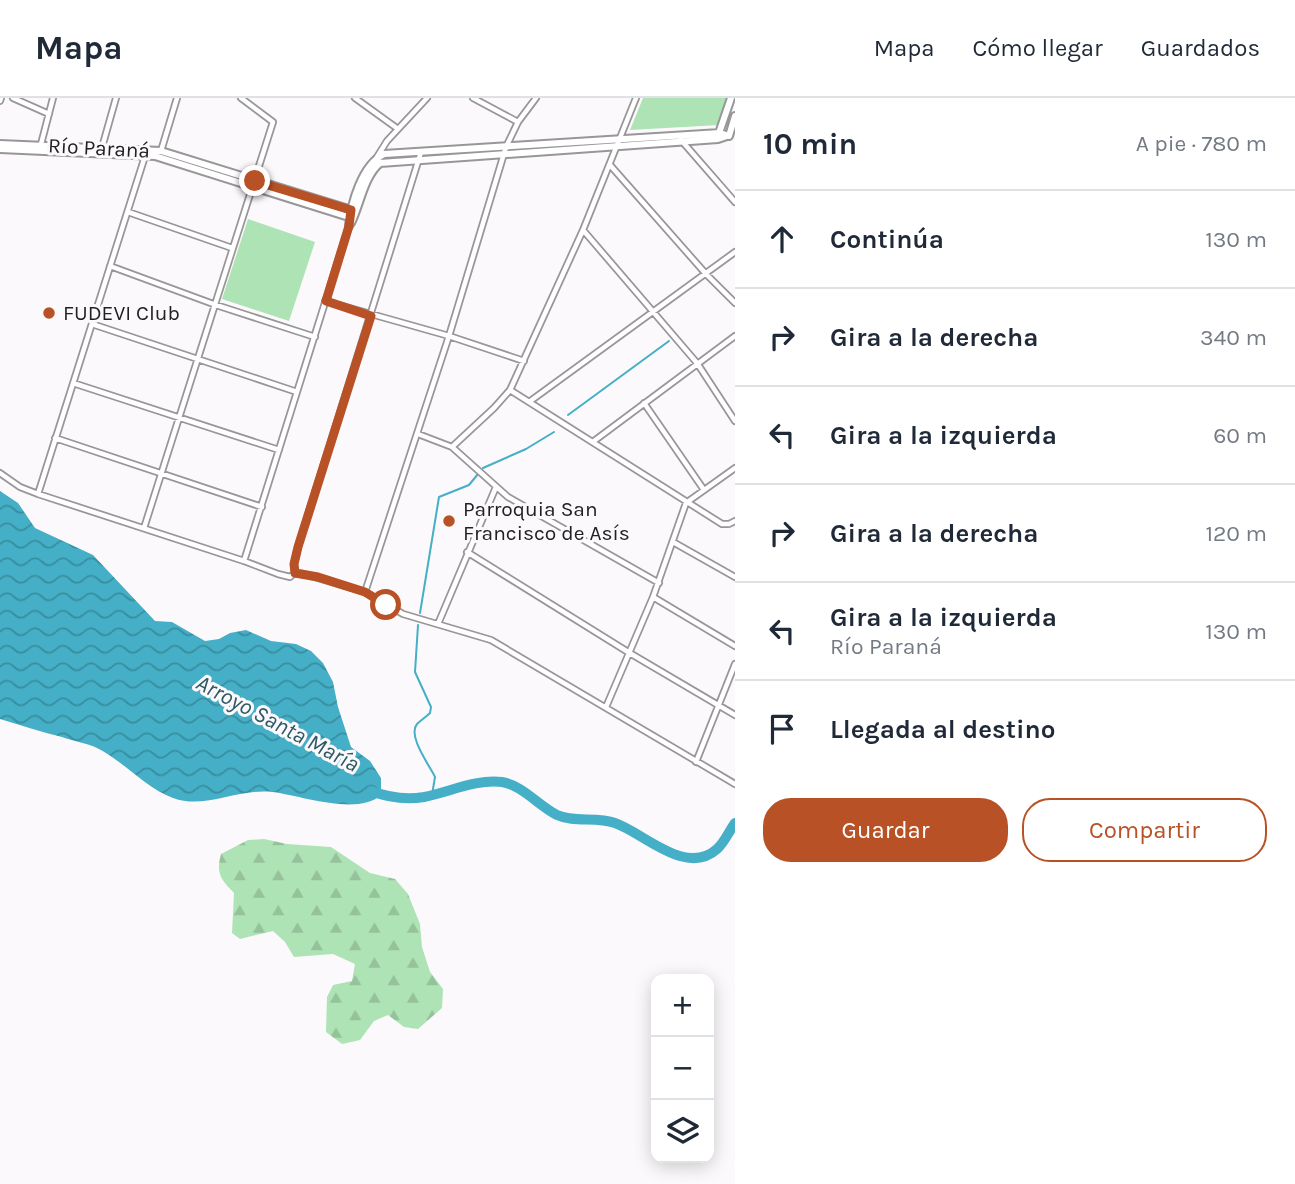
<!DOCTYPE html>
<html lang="es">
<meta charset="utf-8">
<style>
:root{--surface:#fff;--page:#f2f2f3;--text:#1f2937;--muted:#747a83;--line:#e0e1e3;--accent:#b85226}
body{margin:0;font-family:Karla,sans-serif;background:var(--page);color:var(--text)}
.controls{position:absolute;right:21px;bottom:21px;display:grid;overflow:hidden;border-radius:14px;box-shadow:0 4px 18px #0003}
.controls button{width:63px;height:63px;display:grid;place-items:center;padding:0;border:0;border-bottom:2px solid var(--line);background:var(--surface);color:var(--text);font:35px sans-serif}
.stop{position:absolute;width:21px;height:21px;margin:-16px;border:5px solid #b85226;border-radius:50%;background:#fff}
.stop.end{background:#b85226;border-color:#fff;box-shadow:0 2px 7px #0008}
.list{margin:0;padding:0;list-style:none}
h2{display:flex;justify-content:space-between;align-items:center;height:91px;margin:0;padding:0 28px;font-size:30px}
h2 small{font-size:23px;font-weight:400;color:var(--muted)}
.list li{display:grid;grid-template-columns:46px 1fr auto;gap:21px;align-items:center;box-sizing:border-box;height:98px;padding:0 28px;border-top:2px solid var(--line)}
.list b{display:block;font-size:26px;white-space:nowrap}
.list p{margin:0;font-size:23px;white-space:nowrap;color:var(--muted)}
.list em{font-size:23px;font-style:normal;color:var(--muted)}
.actions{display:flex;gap:14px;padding:21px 28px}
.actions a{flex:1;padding:16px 0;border:2px solid var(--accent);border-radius:28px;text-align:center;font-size:24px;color:var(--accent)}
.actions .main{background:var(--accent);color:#fff}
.icon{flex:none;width:38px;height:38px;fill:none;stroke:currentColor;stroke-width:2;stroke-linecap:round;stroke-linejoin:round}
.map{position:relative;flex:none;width:735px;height:1086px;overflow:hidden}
header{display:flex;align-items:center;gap:42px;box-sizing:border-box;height:98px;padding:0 35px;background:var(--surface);border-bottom:2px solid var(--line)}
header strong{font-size:33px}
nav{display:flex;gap:38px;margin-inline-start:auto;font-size:24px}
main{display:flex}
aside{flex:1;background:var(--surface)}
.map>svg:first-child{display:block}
.green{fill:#aee3b5}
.forest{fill:url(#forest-firs)}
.water{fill:url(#water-waves)}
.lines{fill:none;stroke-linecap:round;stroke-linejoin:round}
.stream{stroke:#44afc6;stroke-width:2}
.river{stroke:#44afc6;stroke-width:10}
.street-casing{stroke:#989698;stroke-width:8}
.secondary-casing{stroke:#989698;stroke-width:10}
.street{stroke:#fff;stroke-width:4.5}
.secondary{stroke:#fff;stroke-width:6}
.route{stroke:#b85226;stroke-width:9}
.poi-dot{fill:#b85226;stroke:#fcf9fc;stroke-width:2.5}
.labels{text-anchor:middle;stroke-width:6;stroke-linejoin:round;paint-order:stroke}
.street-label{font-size:21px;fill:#222122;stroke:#fcf9fc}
.poi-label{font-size:21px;fill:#222122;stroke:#fcf9fc;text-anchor:start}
.water-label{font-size:23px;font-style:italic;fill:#2d5a65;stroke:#fcf9fc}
</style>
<header>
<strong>Mapa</strong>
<nav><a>Mapa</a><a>Cómo llegar</a><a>Guardados</a></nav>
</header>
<main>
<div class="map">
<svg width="735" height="1086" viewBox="0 0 735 1086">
<defs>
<pattern id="forest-firs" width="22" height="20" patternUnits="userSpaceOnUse" patternTransform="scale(1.75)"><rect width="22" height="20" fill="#aee3b5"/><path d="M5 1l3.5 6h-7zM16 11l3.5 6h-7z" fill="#95c29b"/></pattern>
<pattern id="water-waves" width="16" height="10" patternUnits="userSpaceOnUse" patternTransform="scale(1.75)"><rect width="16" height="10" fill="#44afc6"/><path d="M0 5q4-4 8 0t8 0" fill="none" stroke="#388ea0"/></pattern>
</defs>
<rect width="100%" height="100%" fill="#fcf9fc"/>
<path class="green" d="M 643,0 L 728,0 L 719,27 L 630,32 Z
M 248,121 L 315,144 L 289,223 L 222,201 Z"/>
<path class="forest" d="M 264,741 L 287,746 L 331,749 L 370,775 L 395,781 L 408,796 L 420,826 L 422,849 L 430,874 L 443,891 L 442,910 L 418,931 L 404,929 L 388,917 L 374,923 L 360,942 L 342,946 L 326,934 L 327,899 L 333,887 L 352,883 L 355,866 L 333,856 L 294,859 L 285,844 L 273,833 L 240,841 L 232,835 L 234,795 C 220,781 216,775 221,756 L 248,742 Z"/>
<path class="water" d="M 0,393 L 18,405 L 35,430 L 93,457 L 155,523 L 172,524 L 205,543 L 219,541 L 230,535 L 246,532 L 271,543 L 296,546 L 311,553 L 323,565 L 333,584 L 338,609 L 351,649 L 370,663 L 381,680 L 381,697 C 358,718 302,698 273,694 C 238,690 205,712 173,700 C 144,689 125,664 97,650 C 87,645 73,643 62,639 C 41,634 21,627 0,621 Z"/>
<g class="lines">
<path class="stream" d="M 568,317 L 669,243
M 483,370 L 526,351 L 554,334
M 420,515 L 439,399 L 469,387 L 478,376
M 418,527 L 415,574 L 431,609 L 430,615 C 426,619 421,622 417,626 C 407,638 430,668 435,679 L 432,697"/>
<path class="river" d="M 371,693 C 387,699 406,702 424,699 C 450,694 475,681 502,684 C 522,687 539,708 557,717 C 574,725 597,718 615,725 C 644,735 686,779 717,751 C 725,744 729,733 735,725"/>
<defs>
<path id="street" d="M 13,0 L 49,16
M 355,0 L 398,31
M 473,0 L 518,24
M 0,3 L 1,0
M 681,42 L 735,104
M 40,50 L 53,0
M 101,53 L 116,0
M 161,53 L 177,0
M 377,59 L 387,43 L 427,0
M 610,67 L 706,176 L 735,205
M 128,114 L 232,150
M 583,132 L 697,265 L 735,323
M 110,168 L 216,207 L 315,239
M 325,203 L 449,238 L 524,263
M 92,226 L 297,294
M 73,285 L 279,352
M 510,292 L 722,426 L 729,426 L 735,423
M 529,304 L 735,154
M 644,305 L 704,392
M 418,336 L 452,349 L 508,399 L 659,485
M 55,340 L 262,409
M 594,343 L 735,238
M 452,349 L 494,310 L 510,292 L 583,132 L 636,0
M 0,375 L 20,389 L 38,396 L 244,463 L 278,476 L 290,479 L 295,475 L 304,476 L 365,494 L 403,516 L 491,542 L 735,686
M 38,396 L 146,55
M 144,430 L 273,24 L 241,0
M 673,444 L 735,479
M 467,454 L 628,554 L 735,617
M 244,463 L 349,128
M 295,475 L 294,466 L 298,449 L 421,54
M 365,494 L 449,238 L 506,49 L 518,24 L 536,0
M 653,499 L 735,548
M 438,526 L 496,389
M 606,609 L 653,499 L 686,405 L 735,370
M 696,664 L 735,566"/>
<path id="secondary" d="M 718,38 L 731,0
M 729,38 L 735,18
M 0,46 L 161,53 L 355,113
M 0,51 L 155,58 L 352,120
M 351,125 C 360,107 364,78 380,65 L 718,41 L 727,38
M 349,128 C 351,105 362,67 384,56 L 720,35 L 729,38"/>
</defs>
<use href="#street" class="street-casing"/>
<use href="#secondary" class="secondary-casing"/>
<use href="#street" class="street"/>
<use href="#secondary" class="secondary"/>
</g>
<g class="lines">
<path class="route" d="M 255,83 L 351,112 L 349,128 L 326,203 L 371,218 L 298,449 L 294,466 L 295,475 L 318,479 L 365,494 L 386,507"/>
</g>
<g class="poi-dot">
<circle cx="49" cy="215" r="7"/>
<circle cx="449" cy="423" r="7"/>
</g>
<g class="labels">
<g class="street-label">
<text transform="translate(99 50) rotate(3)" y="7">Río Paraná</text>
</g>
<g class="poi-label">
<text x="63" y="222">FUDEVI Club</text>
<text x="463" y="418">Parroquia San<tspan x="463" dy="24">Francisco de Asís</tspan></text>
</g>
<g class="water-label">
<text transform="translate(278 625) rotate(28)" y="8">Arroyo Santa María</text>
</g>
</g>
</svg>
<div class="controls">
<button>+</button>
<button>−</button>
<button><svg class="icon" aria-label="layers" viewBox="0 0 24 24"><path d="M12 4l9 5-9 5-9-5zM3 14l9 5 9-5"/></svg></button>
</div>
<div class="stop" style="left:386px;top:507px"></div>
<div class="stop end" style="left:255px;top:83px"></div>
</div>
<aside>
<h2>10 min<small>A pie · 780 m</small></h2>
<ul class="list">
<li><svg class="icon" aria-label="ahead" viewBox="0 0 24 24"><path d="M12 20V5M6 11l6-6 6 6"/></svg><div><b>Continúa</b></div><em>130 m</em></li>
<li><svg class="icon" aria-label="right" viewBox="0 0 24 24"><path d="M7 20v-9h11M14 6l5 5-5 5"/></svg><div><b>Gira a la derecha</b></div><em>340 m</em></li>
<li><svg class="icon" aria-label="left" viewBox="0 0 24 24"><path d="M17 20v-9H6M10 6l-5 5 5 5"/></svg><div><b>Gira a la izquierda</b></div><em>60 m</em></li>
<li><svg class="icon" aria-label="right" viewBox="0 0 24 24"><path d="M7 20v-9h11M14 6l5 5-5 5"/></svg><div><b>Gira a la derecha</b></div><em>120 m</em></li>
<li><svg class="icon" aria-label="left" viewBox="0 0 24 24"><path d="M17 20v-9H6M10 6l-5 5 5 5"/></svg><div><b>Gira a la izquierda</b><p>Río Paraná</p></div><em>130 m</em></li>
<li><svg class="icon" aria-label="arrive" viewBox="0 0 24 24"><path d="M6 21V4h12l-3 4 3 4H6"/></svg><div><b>Llegada al destino</b></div></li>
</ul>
<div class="actions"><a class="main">Guardar</a><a>Compartir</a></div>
</aside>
</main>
